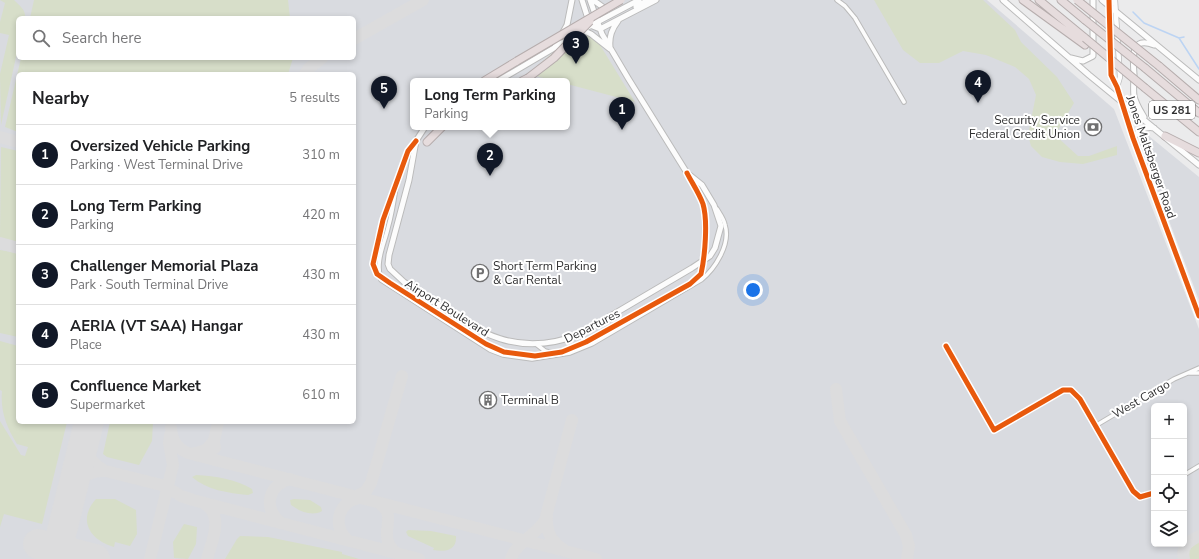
<!DOCTYPE html>
<meta charset="utf-8">
<style>
:root{--surface:#fff;--page:#f6f6f6;--text:#202124;--muted:#757577;--line:#e0e0e0;--accent:#111827}
body{margin:0;font-family:"Nunito Sans",sans-serif;background:var(--page);color:var(--text)}
.controls{position:absolute;right:12px;bottom:12px;display:grid;overflow:hidden;border-radius:6px;box-shadow:0 2px 6px #0003}
.controls button{width:36px;height:36px;display:grid;place-items:center;padding:0;border:0;border-bottom:1px solid var(--line);background:var(--surface);color:var(--text);font:20px sans-serif}
.you{position:absolute;left:753px;top:290px;width:14px;height:14px;margin:-10px;border:3px solid #fff;border-radius:50%;background:#1a73e8;box-shadow:0 0 0 6px #1a73e833}
.badge{display:grid;place-items:center;width:26px;height:26px;border-radius:50%;background:var(--accent);color:#fff;font-size:13px;font-weight:700}
.pin{position:absolute;translate:-50% -33px;filter:drop-shadow(0 1px 2px #0008)}
.pin::after{content:'';position:absolute;top:21px;width:14px;height:12px;background:inherit;clip-path:polygon(0 0,100% 0,50% 100%)}
.popup{position:absolute;left:410px;top:78px;width:160px;height:52px;box-sizing:border-box;display:grid;place-content:center;border-radius:6px;background:var(--surface);filter:drop-shadow(0 1px 3px #0005);font-size:13px;white-space:nowrap;color:var(--muted)}
.popup b{font-size:15px;color:var(--text)}
.popup::after{content:'';position:absolute;left:50%;top:100%;margin-left:-8px;border:8px solid transparent;border-top-color:var(--surface)}
.list{margin:0;padding:0;list-style:none}
h2{display:flex;justify-content:space-between;align-items:center;height:52px;margin:0;padding:0 16px;font-size:17px}
h2 small{font-size:13px;font-weight:400;color:var(--muted)}
.list li{display:grid;grid-template-columns:26px 1fr auto;gap:12px;align-items:center;box-sizing:border-box;height:60px;padding:0 16px;border-top:1px solid var(--line)}
.list b{display:block;font-size:15px;white-space:nowrap}
.list p{margin:0;font-size:13px;white-space:nowrap;color:var(--muted)}
.list em{font-size:13px;font-style:normal;color:var(--muted)}
.icon{flex:none;width:22px;height:22px;fill:none;stroke:currentColor;stroke-width:2;stroke-linecap:round;stroke-linejoin:round}
.map{position:relative;flex:none;width:1199px;height:559px;overflow:hidden}
.search{position:absolute;background:var(--surface);box-shadow:0 2px 6px #0003;left:16px;top:16px;width:340px;height:44px;display:flex;align-items:center;gap:10px;box-sizing:border-box;padding:0 14px;border-radius:6px;color:var(--muted);font-size:15px}
.panel{position:absolute;background:var(--surface);box-shadow:0 2px 6px #0003;left:16px;top:72px;width:340px;height:352px;border-radius:6px}
.map>svg:first-child{display:block}
.built{fill:#d9dbe0;fill-rule:evenodd}
.green{fill:#d7dec9}
.lines{fill:none;stroke-linecap:round;stroke-linejoin:round}
.stream{stroke:#bcd4f3;stroke-width:1.5}
.taxiway{stroke:#dcdcdd;stroke-width:12}
.runway{stroke:#dcdcdd;stroke-width:30}
.minor-casing{stroke:#bbb;stroke-width:5.5}
.tertiary-casing{stroke:#bbb;stroke-width:6}
.secondary-casing{stroke:#bbb;stroke-width:7}
.motorway-casing{stroke:#b6adad;stroke-width:9}
.minor{stroke:#fcfcfc;stroke-width:3.5}
.tertiary{stroke:#fcfcfc;stroke-width:4.5}
.secondary{stroke:#fcfcfc;stroke-width:5}
.motorway{stroke:#e6dcdd;stroke-width:7}
.minor-bridge-casing{stroke:#bbb;stroke-width:5.5;stroke-linecap:butt}
.motorway-bridge-casing{stroke:#b6adad;stroke-width:9;stroke-linecap:butt}
.minor-bridge{stroke:#fcfcfc;stroke-width:3.5}
.motorway-bridge{stroke:#e6dcdd;stroke-width:7}
.cycleway-casing{stroke:#fff;stroke-width:8}
.cycleway{stroke:#e8590c;stroke-width:5}
.labels{text-anchor:middle;stroke-width:4;stroke-linejoin:round;paint-order:stroke}
.shield{fill:#fff;stroke:#6e6e6f;stroke-width:1}
.shield-label{font-size:11px;font-weight:bold;fill:#303031}
.poi-label{font-size:12px;fill:#303031;stroke:#fff;text-anchor:start}
.street-label{font-size:12px;fill:#303031;stroke:#fff}
</style>
<div class="map">
<svg width="1199" height="559" viewBox="0 0 1199 559">
<rect width="100%" height="100%" fill="#ebebec"/>
<path class="built" d="M 0,0 L 987,0 L 1114,109 L 1199,329 L 1199,559 L 0,559 ZM 18,18 L 354,18 L 354,58 L 18,58 ZM 18,74 L 354,74 L 354,422 L 18,422 ZM 413,81 L 567,81 L 567,127 L 413,127 ZM 1154,406 L 1184,406 L 1184,544 L 1154,544 Z
M 1149,136 L 1199,177 L 1199,300 L 1140,144 Z"/>
<path class="green" d="M 0,0 L 14,0 C 20,6 26,10 25,18 L 18,18 L 18,48 L 1,125 L 0,74 L 9,35 L 0,33 L 0,22 L 5,3 Z
M 34,0 L 288,0 L 290,18 L 30,18 Z
M 874,0 L 983,0 L 1015,30 L 1021,42 L 1057,77 L 1074,103 L 1055,135 L 1078,156 L 1089,156 L 1117,146 L 1117,155 L 1083,164 L 1060,162 L 1042,157 L 1031,146 L 1028,135 L 1036,95 L 1029,79 L 1015,67 L 986,55 L 963,51 L 939,63 L 920,63 L 903,50 Z
M 582,34 L 593,37 L 600,45 L 635,102 L 567,84 L 567,81 L 555,81 L 528,74 L 550,55 Z
M 21,58 L 293,58 L 288,74 L 18,74 L 18,132 L 5,127 Z
M 1,147 L 18,151 L 18,242 L 0,238 Z
M 0,250 L 18,253 L 18,337 L 0,333 Z
M 0,341 L 18,346 L 18,422 L 67,422 L 42,524 L 4,514 L 0,527 L 0,421 L 21,455 L 25,456 L 28,447 L 17,444 C 7,428 0,411 2,391 L 0,390 Z
M 110,422 L 153,422 L 152,441 L 139,465 L 107,457 L 103,454 Z
M 196,475 C 216,476 235,479 252,489 L 253,493 L 248,495 C 228,493 207,490 192,477 Z
M 96,499 L 115,499 L 136,510 L 137,534 L 130,546 L 115,542 L 114,547 C 90,540 77,520 96,499 Z
M 294,499 L 310,500 L 321,507 L 322,511 C 312,517 299,511 291,505 L 290,500 Z
M 184,524 L 197,527 L 196,544 L 188,559 L 174,558 L 173,542 Z
M 408,530 L 431,531 L 456,536 C 457,551 445,552 433,550 L 434,548 L 408,536 L 406,532 Z
M 240,536 L 268,537 L 342,552 L 342,554 L 359,559 L 225,559 L 237,539 Z
M 1199,540 L 1199,559 L 1189,559 C 1186,549 1190,545 1199,540 Z"/>
<g class="lines">
<path class="stream" d="M 1133,12 L 1144,23 L 1179,38 L 1184,37
M 1179,38 L 1199,69"/>
<path class="taxiway" d="M 354,39 L 423,0
M 305,74 L 308,69 L 322,58
M 0,137 L 18,142
M 0,243 L 18,248
M 836,389 L 840,421 L 906,535 L 909,546 L 907,559
M 171,428 C 172,440 176,448 188,453 L 596,559
M 86,431 C 85,447 87,461 102,469
M 215,448 L 214,441 L 218,422
M 192,454 L 206,450 L 214,441
M 78,464 L 165,486 L 181,496 L 193,500 L 419,559
M 71,496 C 77,481 85,472 102,471
M 352,499 L 366,491 L 371,483 L 402,376
M 377,502 C 402,516 374,533 396,553
M 205,504 C 224,516 212,541 207,559
M 547,517 C 546,531 551,542 563,549
M 280,522 C 263,508 268,485 290,479
M 349,541 C 331,528 338,500 360,498
M 150,559 L 173,465 L 169,443 L 170,435
M 511,559 C 516,542 537,535 545,520 L 572,420
M 1184,559 C 1181,546 1189,541 1199,536"/>
<path class="runway" d="M 38,544 L 95,559
M 55,559 L 89,422"/>
<defs>
<path id="minor" d="M 837,0 L 845,6 L 855,18 L 904,102
M 687,174 L 702,203 L 704,215
M 396,187 C 394,201 392,214 388,228 C 384,245 375,262 381,280 L 490,350 L 503,355 L 532,359 L 570,353 L 592,344 L 701,280 C 715,269 731,244 725,225 C 724,219 720,214 717,209
M 377,274 L 373,264 L 377,240 L 408,151 L 415,142
M 536,344 L 545,351 L 553,353
M 946,346 L 994,430 L 1063,390 L 1071,390 L 1080,399 L 1133,491 L 1140,497 L 1154,493
M 1188,373 L 1199,373
M 1095,426 L 1174,379 L 1199,368
M 1184,475 L 1199,466"/>
<path id="tertiary" d="M 1109,0 L 1111,75 L 1117,87 L 1133,138 L 1199,316
M 1115,0 L 1120,77 L 1117,87"/>
<path id="secondary" d="M 582,0 L 590,25 L 600,29
M 593,0 L 607,10
M 1003,0 L 1089,75 L 1199,165
M 1102,0 L 1199,80
M 636,7 L 648,0
M 586,28 L 639,0
M 600,29 L 656,0
M 582,30 L 591,34 L 610,49
M 555,47 L 567,25 L 572,0
M 610,47 C 609,36 612,29 618,21
M 1071,58 L 1083,61 L 1093,56 L 1093,0
M 498,81 L 571,38
M 1144,117 C 1140,110 1136,104 1134,96 C 1133,89 1134,81 1134,74 C 1133,59 1130,35 1154,45
M 425,127 L 416,141 L 409,180 L 389,255 L 388,264 L 390,269 L 404,282 C 464,320 505,364 580,334 L 692,268 L 710,256 L 715,248 L 721,226 L 714,205 L 702,185 L 687,173 L 628,78 L 602,34 L 590,0
M 1133,138 C 1138,131 1145,126 1154,128"/>
<path id="motorway" d="M 1023,0 L 1085,45
M 1039,0 L 1085,38
M 1061,0 L 1085,20
M 1159,66 L 1199,100
M 1145,68 L 1199,113
M 484,81 L 517,61
M 522,81 L 528,78
M 1145,88 L 1199,132
M 1165,136 L 1199,153
M 427,142 L 442,127"/>
</defs>
<use href="#minor" class="minor-casing"/>
<use href="#tertiary" class="tertiary-casing"/>
<use href="#secondary" class="secondary-casing"/>
<use href="#motorway" class="motorway-casing"/>
<use href="#minor" class="minor"/>
<use href="#tertiary" class="tertiary"/>
<use href="#secondary" class="secondary"/>
<use href="#motorway" class="motorway"/>
<defs>
<path id="minor-bridge" d="M 377,274 L 397,288 L 486,344 L 504,352 L 535,356 L 562,352 L 586,342 L 690,284 L 701,274 L 704,248 L 704,215"/>
<path id="motorway-bridge" d="M 1077,0 L 1159,66
M 1085,20 L 1145,68
M 1085,38 L 1145,88
M 517,61 L 621,0
M 528,78 L 554,58 L 590,21"/>
</defs>
<use href="#minor-bridge" class="minor-bridge-casing"/>
<use href="#motorway-bridge" class="motorway-bridge-casing"/>
<use href="#minor-bridge" class="minor-bridge"/>
<use href="#motorway-bridge" class="motorway-bridge"/>
<defs>
<path id="cycleway" d="M 1109,0 L 1111,75 L 1117,87 L 1133,138 L 1199,316
M 416,141 L 408,151 L 383,220 L 373,264 L 377,274 L 390,283 L 486,344 L 504,352 L 535,356 L 562,352 L 586,342 L 690,284 L 701,274 C 705,256 708,221 703,204 C 699,193 692,183 687,173
M 946,346 L 994,430 L 1063,390 L 1071,390 L 1080,399 L 1133,491 L 1140,497 L 1154,493"/>
</defs>
<use href="#cycleway" class="cycleway-casing"/>
<use href="#cycleway" class="cycleway"/>
</g>
<defs>
<symbol id="bank-ring" viewBox="-11 -11 22 22"><circle r="9.5" fill="#fff" stroke="#717172" stroke-width="1.5"/><path d="M-6-4H6V4H-6ZM0-2.3a2.3 2.3 0 1 0 0 4.6a2.3 2.3 0 1 0 0-4.6Z" fill="#717172"/></symbol>
<symbol id="parking-ring" viewBox="-11 -11 22 22"><circle r="9.5" fill="#fff" stroke="#717172" stroke-width="1.5"/><path d="M-3.5-5.5H1a3.5 3.5 0 0 1 0 7H-1V5.5H-3.5ZM-1-3.4V-.6H.8a1.4 1.4 0 0 0 0-2.8Z" fill="#717172"/></symbol>
<symbol id="building-ring" viewBox="-11 -11 22 22"><circle r="9.5" fill="#fff" stroke="#717172" stroke-width="1.5"/><path d="M-4-6H4V6H1V3H-1V6H-4ZM-2.5-4.3h1.7v1.8h-1.7ZM.8-4.3h1.7v1.8H.8ZM-2.5-1h1.7V.8h-1.7ZM.8-1h1.7V.8H.8Z" fill="#717172"/></symbol>
</defs>
<g fill-rule="evenodd">
<use href="#bank-ring" x="1083" y="117" width="20" height="20"/>
<use href="#parking-ring" x="470" y="263" width="20" height="20"/>
<use href="#building-ring" x="478" y="390" width="20" height="20"/>
</g>
<g class="labels">
<rect class="shield" x="1149" y="101" width="46" height="18" rx="3"/>
<g class="shield-label">
<text x="1172" y="114">US 281</text>
</g>
<g class="poi-label">
<text x="1080" y="124" text-anchor="end">Security Service<tspan x="1080" dy="14">Federal Credit Union</tspan></text>
<text x="493" y="270">Short Term Parking<tspan x="493" dy="14">&amp; Car Rental</tspan></text>
<text x="501" y="404">Terminal B</text>
</g>
<g class="street-label">
<text transform="translate(1151 157) rotate(71)" y="4">Jones Maltsberger Road</text>
<text transform="translate(447 308) rotate(32)" y="4">Airport Boulevard</text>
<text transform="translate(592 326) rotate(-27)" y="4">Departures</text>
<text transform="translate(1141 399) rotate(-30)" y="4">West Cargo</text>
</g>
</g>
</svg>
<div class="controls">
<button>+</button>
<button>−</button>
<button><svg class="icon" aria-label="locate" viewBox="0 0 24 24"><circle cx="12" cy="12" r="6"/><path d="M12 2v4M12 18v4M2 12h4M18 12h4"/></svg></button>
<button><svg class="icon" aria-label="layers" viewBox="0 0 24 24"><path d="M12 4l9 5-9 5-9-5zM3 14l9 5 9-5"/></svg></button>
</div>
<div class="you"></div>
<div class="pin badge" style="left:622px;top:130px">1</div>
<div class="pin badge" style="left:490px;top:176px">2</div>
<div class="popup"><b>Long Term Parking</b>Parking</div>
<div class="pin badge" style="left:576px;top:64px">3</div>
<div class="pin badge" style="left:978px;top:103px">4</div>
<div class="pin badge" style="left:384px;top:109px">5</div>
<div class="search"><svg class="icon" aria-label="search" viewBox="0 0 24 24"><circle cx="10" cy="10" r="6"/><path d="M15 15l6 6"/></svg>Search here</div>
<section class="panel">
<h2>Nearby<small>5 results</small></h2>
<ul class="list">
<li><span class="badge">1</span><div><b>Oversized Vehicle Parking</b><p>Parking · West Terminal Drive</p></div><em>310 m</em></li>
<li><span class="badge">2</span><div><b>Long Term Parking</b><p>Parking</p></div><em>420 m</em></li>
<li><span class="badge">3</span><div><b>Challenger Memorial Plaza</b><p>Park · South Terminal Drive</p></div><em>430 m</em></li>
<li><span class="badge">4</span><div><b>AERIA (VT SAA) Hangar</b><p>Place</p></div><em>430 m</em></li>
<li><span class="badge">5</span><div><b>Confluence Market</b><p>Supermarket</p></div><em>610 m</em></li>
</ul>
</section>
</div>
